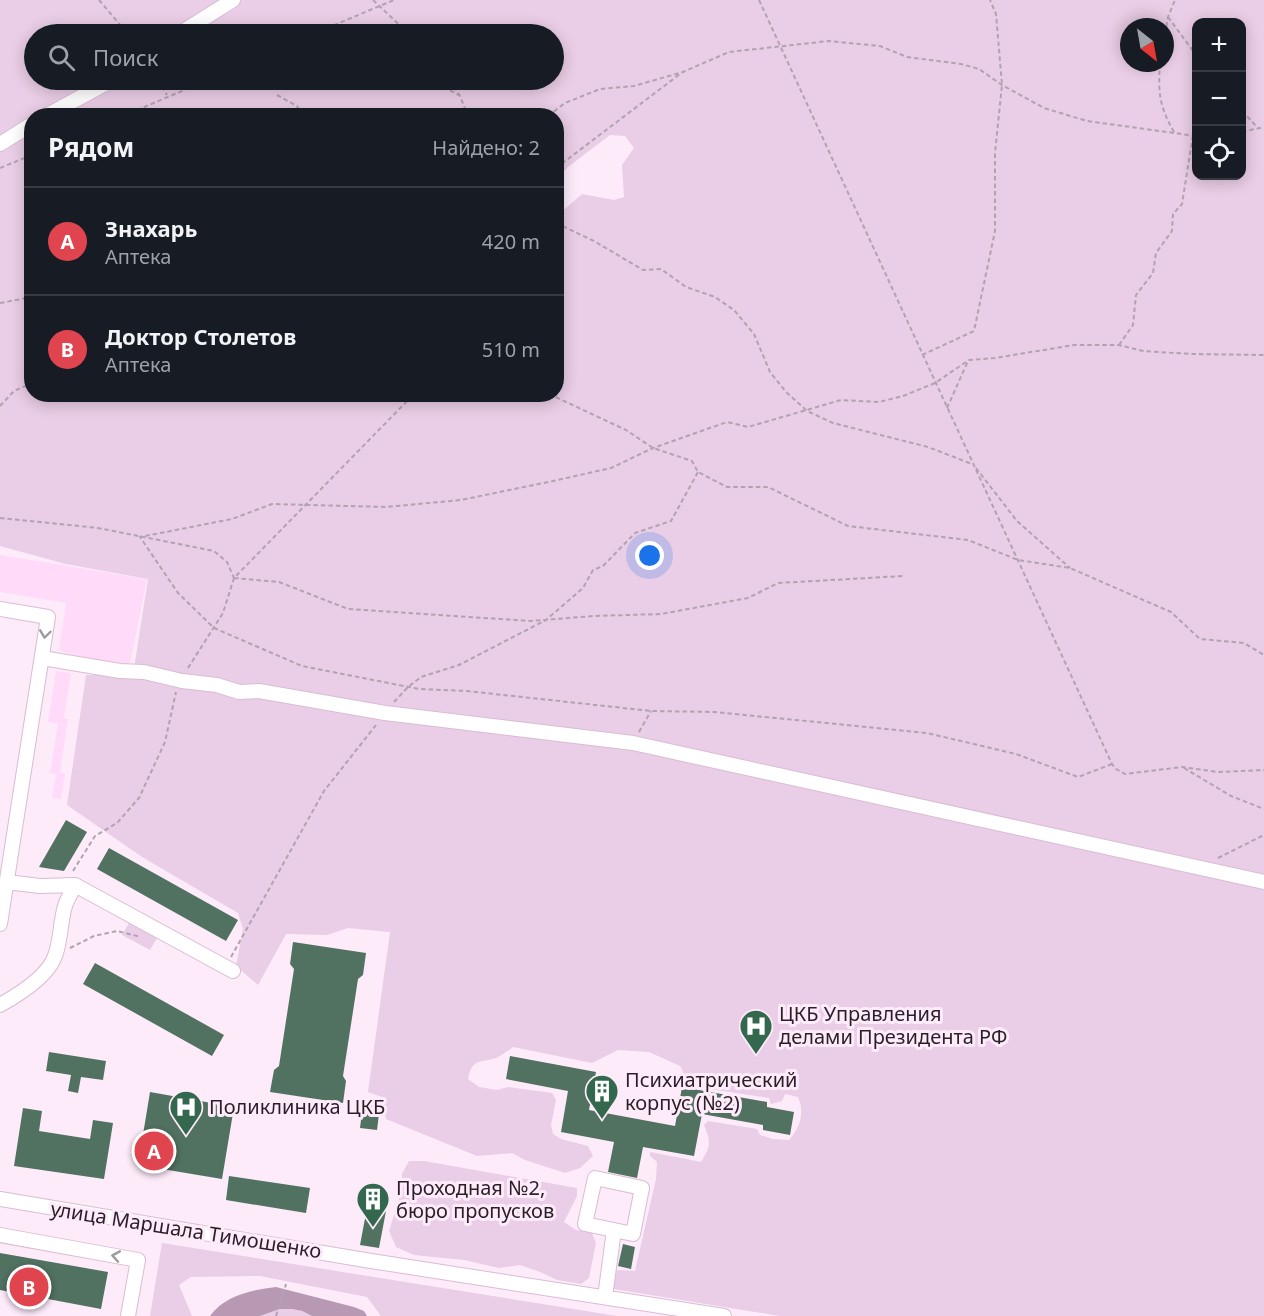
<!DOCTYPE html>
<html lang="ru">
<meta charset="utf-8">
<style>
:root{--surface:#171b24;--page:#20242c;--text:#f1f3f6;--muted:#9ea1a6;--line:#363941;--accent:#b45309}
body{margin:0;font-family:"Noto Sans",sans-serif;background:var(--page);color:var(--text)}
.controls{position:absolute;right:18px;top:18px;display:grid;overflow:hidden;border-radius:12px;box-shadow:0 3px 15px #0003}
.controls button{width:54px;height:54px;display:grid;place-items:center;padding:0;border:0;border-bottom:2px solid var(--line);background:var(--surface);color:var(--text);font:30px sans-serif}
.compass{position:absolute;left:1120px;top:18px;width:54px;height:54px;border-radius:50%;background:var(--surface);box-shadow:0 3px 15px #0003;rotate:149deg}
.you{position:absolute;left:650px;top:556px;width:21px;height:21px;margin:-15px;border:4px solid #fff;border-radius:50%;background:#1a73e8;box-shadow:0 0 0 9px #1a73e833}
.badge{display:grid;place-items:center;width:39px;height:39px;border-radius:50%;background:var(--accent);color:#fff;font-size:20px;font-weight:700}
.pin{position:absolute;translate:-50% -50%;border:3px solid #fff;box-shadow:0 2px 6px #0006}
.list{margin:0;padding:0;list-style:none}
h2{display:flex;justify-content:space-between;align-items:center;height:78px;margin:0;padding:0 24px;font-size:26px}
h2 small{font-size:20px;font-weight:400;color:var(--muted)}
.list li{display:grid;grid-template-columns:39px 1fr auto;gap:18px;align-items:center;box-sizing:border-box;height:108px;padding:0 24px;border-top:2px solid var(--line)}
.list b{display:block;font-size:22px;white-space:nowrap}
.list p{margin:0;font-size:20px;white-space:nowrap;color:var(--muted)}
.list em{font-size:20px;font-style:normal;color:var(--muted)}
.icon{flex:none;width:33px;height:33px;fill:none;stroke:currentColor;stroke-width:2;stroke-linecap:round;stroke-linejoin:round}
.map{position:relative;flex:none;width:1264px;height:1316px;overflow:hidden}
.search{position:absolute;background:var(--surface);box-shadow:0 3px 15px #0003;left:24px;top:24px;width:540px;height:66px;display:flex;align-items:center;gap:15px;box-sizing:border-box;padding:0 21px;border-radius:33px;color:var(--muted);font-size:22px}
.panel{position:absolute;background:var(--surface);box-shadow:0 3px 15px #0003;left:24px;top:108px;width:540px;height:294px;border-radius:24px}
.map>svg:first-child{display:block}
.built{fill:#ffdaf9}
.green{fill:#eacde6;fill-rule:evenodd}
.water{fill:#b899b3}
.building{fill:#517260}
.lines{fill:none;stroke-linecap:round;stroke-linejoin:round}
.minor-casing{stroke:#d9bcd4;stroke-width:16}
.path{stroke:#b2a3b0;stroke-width:2;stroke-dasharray:4.5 3;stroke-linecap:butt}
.minor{stroke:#fff;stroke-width:14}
.oneway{stroke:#9f9a9e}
.labels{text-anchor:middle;stroke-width:6;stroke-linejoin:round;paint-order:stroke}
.poi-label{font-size:20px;fill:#2a1f28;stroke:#fdebfa;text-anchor:start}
.street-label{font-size:20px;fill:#2a1f28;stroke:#fdebfa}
</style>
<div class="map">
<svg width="1264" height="1316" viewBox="0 0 1264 1316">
<rect width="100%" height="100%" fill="#fdebfa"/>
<path class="built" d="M 0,555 L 147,579 L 129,668 L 59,651 L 66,603 L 0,592 Z
M 56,671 L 71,673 L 64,718 L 68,719 L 60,772 L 65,774 L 61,799 L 52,798 L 56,774 L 50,773 L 58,724 L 48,722 Z"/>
<path class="green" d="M 0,0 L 1264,0 L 1264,1316 L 780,1316 L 614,1289 L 609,1284 L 610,1272 L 620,1270 L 635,1271 L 656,1179 L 657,1162 L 650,1156 L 650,1152 L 701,1162 C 711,1146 711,1142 704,1125 L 708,1121 L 757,1129 L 760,1135 L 773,1139 L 789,1140 C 800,1128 805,1113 798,1097 L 785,1094 L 782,1101 L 771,1104 L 769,1098 L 690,1086 L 680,1066 L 649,1052 L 618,1050 L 592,1063 L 513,1047 C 508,1051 502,1055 496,1058 C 480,1063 472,1058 468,1079 L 479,1087 L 497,1090 L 508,1087 L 552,1093 L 556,1100 L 551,1125 L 553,1134 L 561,1139 L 588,1146 L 593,1156 L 580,1168 L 565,1173 L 525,1160 L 512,1153 L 477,1156 L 386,1119 L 382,1097 L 368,1092 L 390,932 L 348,928 L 327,935 L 286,934 L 258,985 L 236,966 L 243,929 L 238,913 L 142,857 L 67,805 L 86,675 L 133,675 L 148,579 L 66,564 L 0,546 ZM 1196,22 L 1242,22 L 1242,176 L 1196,176 ZM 1129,27 L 1165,27 L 1165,63 L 1129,63 ZM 34,34 L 554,34 L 554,80 L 34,80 ZM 32,116 L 556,116 L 557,179 L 568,167 L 610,135 L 625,136 L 634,148 L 622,165 L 624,197 L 614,200 L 582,194 L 559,214 L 557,210 L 556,394 L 32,394 Z
M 129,923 L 157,938 L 150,950 L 122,935 Z
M 409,1161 L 424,1161 L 577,1188 L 577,1196 L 564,1222 L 576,1230 L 592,1233 L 596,1243 L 589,1278 L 581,1284 L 557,1280 L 540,1272 L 520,1265 L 499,1268 L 464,1260 L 414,1255 L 396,1247 L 389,1231 L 402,1190 L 402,1174 Z
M 162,1243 L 617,1316 L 381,1316 L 367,1297 L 260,1276 L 191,1277 L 179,1285 L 192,1316 L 150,1316 Z
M 280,1309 C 292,1308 301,1310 312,1316 L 260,1316 Z"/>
<path class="water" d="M 276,1287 L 354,1307 L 364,1311 L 367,1316 L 312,1316 L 302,1311 L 292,1309 L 280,1309 L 260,1316 L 210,1316 C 225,1295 252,1290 276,1287 Z"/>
<path class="building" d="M 66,820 L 87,832 L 64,871 L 39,867 Z
M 109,848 L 238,920 L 226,941 L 97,869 Z
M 293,942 L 366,953 L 363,975 L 358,979 L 343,1076 L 346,1081 L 343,1103 L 270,1092 L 274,1070 L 279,1066 L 294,969 L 290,964 Z
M 95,963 L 224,1035 L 212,1056 L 83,984 Z
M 49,1052 L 106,1061 L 103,1080 L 81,1077 L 78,1093 L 68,1091 L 71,1075 L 46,1071 Z
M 510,1056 L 596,1072 L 589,1110 L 675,1126 L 682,1087 L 767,1102 L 767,1107 L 794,1112 L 790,1135 L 763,1130 L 763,1125 L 702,1114 L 694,1156 L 643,1147 L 637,1178 L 608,1172 L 614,1142 L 561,1132 L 568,1091 L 506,1079 Z
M 150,1092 L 234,1107 L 222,1179 L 138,1165 Z
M 363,1104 L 380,1106 L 377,1130 L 360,1128 Z
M 23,1108 L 42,1111 L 39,1131 L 90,1139 L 93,1120 L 113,1123 L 104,1179 L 14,1166 Z
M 229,1176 L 310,1188 L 306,1213 L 226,1200 Z
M 367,1208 L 386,1211 L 379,1248 L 360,1245 Z
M 623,1244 L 635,1247 L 631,1269 L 618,1266 Z
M 0,1253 L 108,1272 L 101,1309 L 0,1290 Z"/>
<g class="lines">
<defs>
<path id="minor" d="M 179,34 L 233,0
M 46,116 L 112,80
M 0,144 L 32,124
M 0,609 L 48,617 L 0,924
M 42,658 L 120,671 L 144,672 L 182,681 L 217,685 L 239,692 L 259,691 L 385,713 L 633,743 L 1264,882
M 7,882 L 40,886 L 75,885
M 0,1005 C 18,995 48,976 55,956 C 61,940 60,923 65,906 C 67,899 72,892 75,885 L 233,971
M 595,1178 L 642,1188 L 633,1234 L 585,1224 Z
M 0,1199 L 371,1261 L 724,1316
M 0,1235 L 138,1260 L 128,1316
M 605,1297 L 614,1230"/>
</defs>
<use href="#minor" class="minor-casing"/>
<path class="path" d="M 99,0 L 128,34
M 373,0 L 409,34
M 759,0 L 1112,764 L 1116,769 L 1125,774 L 1182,767 L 1218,772 L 1264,770
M 1168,17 L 1196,55
M 313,34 L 394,0
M 1165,34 L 1168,17 L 1175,0
M 1160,63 C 1158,92 1159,106 1174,132
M 158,80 L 167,95
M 430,80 L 459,95
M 450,80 L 460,96 L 468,116
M 277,95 L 297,106 L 302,116
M 1242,111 L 1258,128
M 123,116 L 208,80
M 548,116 L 565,103 L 600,89 L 634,86 L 683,72 L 729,52 L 829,41 L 880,46 L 907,57 L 961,64 L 979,69 L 1002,85 L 1044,108 L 1087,121 L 1196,136
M 1242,132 L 1264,127
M 0,168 L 32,155
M 556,168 L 680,74
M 556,223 L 594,241 L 643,270 L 661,269 L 686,287 L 715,297 L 734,310 L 754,334 L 770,372 L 786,392 L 807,411 L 833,423 L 928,447 L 972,464
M 0,303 L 32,297
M 1119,345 L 1133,325 L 1136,295 L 1153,273 L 1156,253 L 1172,231 L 1173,214 L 1182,204 L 1193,135
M 922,355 L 974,331 L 995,231 L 995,153 L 1002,85 L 996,14 L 990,0
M 549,394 L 626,430 L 653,448 L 692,461 L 698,472 L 727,487 L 768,487 L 848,526 L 968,540 L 1018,560 L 1070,568 L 1171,612 L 1200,639 L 1244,643 L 1264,655
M 0,406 L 14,391 L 32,383
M 947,408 L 968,361
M 976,468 L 1017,521 L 1070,568
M 0,518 L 98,528 L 214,551 L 227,562 L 234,578
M 234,578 L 279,582 L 348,609 L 531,621 L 593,616 L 661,614 L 748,598 L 778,583 L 903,576
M 188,668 L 223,613 L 234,578 L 414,394
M 394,702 L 408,687 L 421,677 L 459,665 L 546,620 L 583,588 L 593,570 L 603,566 L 635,533 L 671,521 L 698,472
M 639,732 L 651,711
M 1112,764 L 1078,777 L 1016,754 L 927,733 L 715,712 L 651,711 L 467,691 L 419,689 L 302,666 L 214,628 L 178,593 L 140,537 L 232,519 L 272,504 L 386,507 L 461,500 L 553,481 L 611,468 L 653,448 L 727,422 L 748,427 L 841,400 L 879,402 L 903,396 L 935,383 L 969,360 L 995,358 L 1074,345 L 1119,345 L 1143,351 L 1191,354 L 1264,355
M 1184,768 L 1231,796 L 1264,809
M 1218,858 L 1264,835
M 73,871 L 95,836 L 117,823 L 139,798 L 165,742 L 176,692
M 70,948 L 94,936 L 117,931 L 141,937
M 231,957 L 324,791 L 376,725
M 276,1316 L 286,1284"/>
<use href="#minor" class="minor"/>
</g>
<defs><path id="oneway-chevron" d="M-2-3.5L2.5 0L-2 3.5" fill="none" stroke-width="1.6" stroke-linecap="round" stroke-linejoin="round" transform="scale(1.5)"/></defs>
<g class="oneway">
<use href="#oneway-chevron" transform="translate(45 634) rotate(98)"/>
<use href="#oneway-chevron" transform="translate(116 1256) rotate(-170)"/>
</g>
<defs>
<symbol id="hospital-pin" viewBox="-11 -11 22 30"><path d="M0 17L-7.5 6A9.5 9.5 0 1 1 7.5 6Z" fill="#33684e" stroke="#fdebfa"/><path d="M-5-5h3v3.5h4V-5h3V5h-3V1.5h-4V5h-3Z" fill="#fff"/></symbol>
<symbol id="building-pin" viewBox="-11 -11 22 30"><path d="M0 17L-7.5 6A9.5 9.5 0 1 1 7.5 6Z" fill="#33684e" stroke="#fdebfa"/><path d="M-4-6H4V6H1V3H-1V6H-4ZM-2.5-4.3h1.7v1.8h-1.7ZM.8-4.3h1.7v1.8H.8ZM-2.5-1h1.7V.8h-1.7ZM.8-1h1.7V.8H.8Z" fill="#fff"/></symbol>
</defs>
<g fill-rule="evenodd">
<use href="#hospital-pin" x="737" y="1007" width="38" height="52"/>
<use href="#building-pin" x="583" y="1072" width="38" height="52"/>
<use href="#hospital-pin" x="167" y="1088" width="38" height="52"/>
<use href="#building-pin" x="354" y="1180" width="38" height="52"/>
</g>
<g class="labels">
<g class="poi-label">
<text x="779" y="1021">ЦКБ Управления<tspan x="779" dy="23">делами Президента РФ</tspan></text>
<text x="625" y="1087">Психиатрический<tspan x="625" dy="23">корпус (№2)</tspan></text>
<text x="209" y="1114">Поликлиника ЦКБ</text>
<text x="396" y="1195">Проходная №2,<tspan x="396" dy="23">бюро пропусков</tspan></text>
</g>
<g class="street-label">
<text transform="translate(186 1230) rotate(9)" y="7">улица Маршала Тимошенко</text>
</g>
</g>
</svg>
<div class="controls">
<button>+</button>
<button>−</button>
<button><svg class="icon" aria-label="locate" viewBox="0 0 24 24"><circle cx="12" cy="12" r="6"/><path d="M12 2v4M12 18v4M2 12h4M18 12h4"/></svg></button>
</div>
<svg class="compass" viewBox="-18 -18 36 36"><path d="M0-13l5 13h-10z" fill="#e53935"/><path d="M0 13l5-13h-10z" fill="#9ea1a6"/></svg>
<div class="you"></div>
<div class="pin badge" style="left:154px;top:1151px;background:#e0444e">A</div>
<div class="pin badge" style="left:29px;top:1287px;background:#e0444e">B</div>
<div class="search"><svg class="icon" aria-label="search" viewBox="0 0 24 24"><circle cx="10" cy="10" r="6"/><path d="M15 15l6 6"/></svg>Поиск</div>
<section class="panel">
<h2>Рядом<small>Найдено: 2</small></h2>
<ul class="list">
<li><span class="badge" style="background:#e0444e">A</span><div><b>Знахарь</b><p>Аптека</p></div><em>420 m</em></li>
<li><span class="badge" style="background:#e0444e">B</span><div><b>Доктор Столетов</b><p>Аптека</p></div><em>510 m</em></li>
</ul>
</section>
</div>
